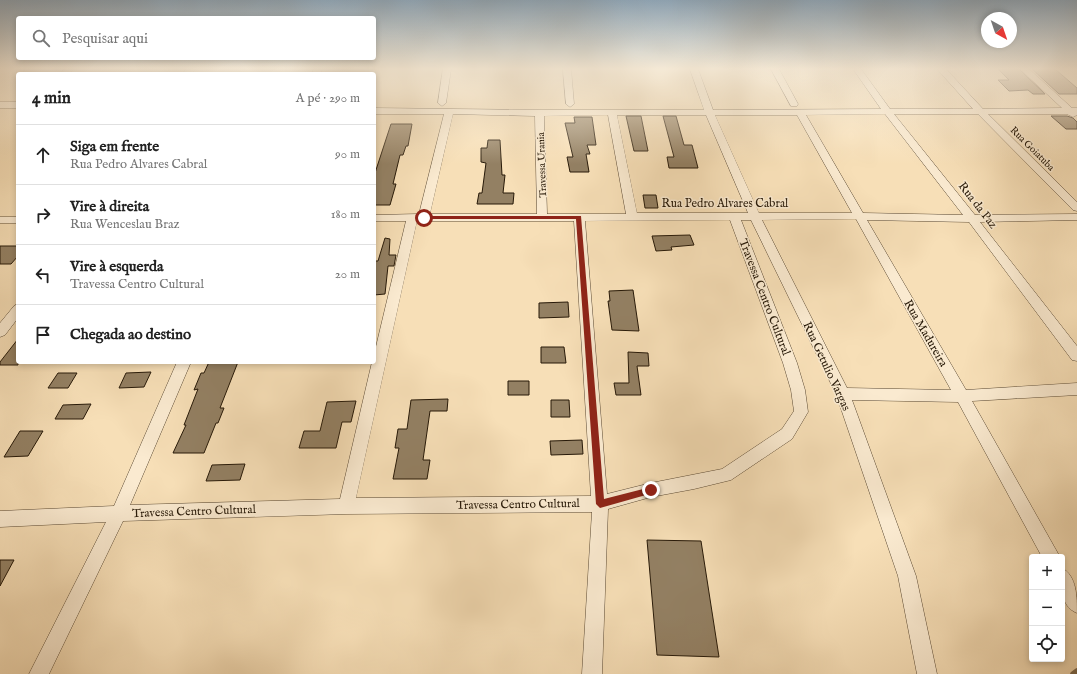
<!DOCTYPE html>
<html lang="pt">
<meta charset="utf-8">
<style>
:root{--surface:#fff;--page:#f2f2f2;--text:#222;--muted:#767676;--line:#e0e0e0}
body{margin:0;font-family:"IM FELL English",serif;background:var(--page);color:var(--text)}
.controls{position:absolute;right:12px;bottom:12px;display:grid;overflow:hidden;border-radius:4px;box-shadow:0 2px 6px #0003}
.controls button{width:36px;height:36px;display:grid;place-items:center;padding:0;border:0;border-bottom:1px solid var(--line);background:var(--surface);color:var(--text);font:20px sans-serif}
.compass{position:absolute;left:981px;top:12px;width:36px;height:36px;border-radius:50%;background:var(--surface);box-shadow:0 2px 6px #0003;rotate:140deg}
.stop{position:absolute;width:12px;height:12px;margin:-9px;border:3px solid #8f2418;border-radius:50%;background:#fff}
.stop.end{background:#8f2418;border-color:#fff;box-shadow:0 1px 4px #0008}
.list{margin:0;padding:0;list-style:none}
h2{display:flex;justify-content:space-between;align-items:center;height:52px;margin:0;padding:0 16px;font-size:17px}
h2 small{font-size:13px;font-weight:400;color:var(--muted)}
.list li{display:grid;grid-template-columns:26px 1fr auto;gap:12px;align-items:center;box-sizing:border-box;height:60px;padding:0 16px;border-top:1px solid var(--line)}
.list b{display:block;font-size:15px;white-space:nowrap}
.list p{margin:0;font-size:13px;white-space:nowrap;color:var(--muted)}
.list em{font-size:13px;font-style:normal;color:var(--muted)}
.icon{flex:none;width:22px;height:22px;fill:none;stroke:currentColor;stroke-width:2;stroke-linecap:round;stroke-linejoin:round}
.map{position:relative;flex:none;width:1077px;height:674px;overflow:hidden}
.search{position:absolute;background:var(--surface);box-shadow:0 2px 6px #0003;left:16px;top:16px;width:360px;height:44px;display:flex;align-items:center;gap:10px;box-sizing:border-box;padding:0 14px;border-radius:4px;color:var(--muted);font-size:15px}
.panel{position:absolute;background:var(--surface);box-shadow:0 2px 6px #0003;left:16px;top:72px;width:360px;height:292px;border-radius:4px}
.map>svg:first-child{display:block}
.lines{fill:none;stroke-linecap:round;stroke-linejoin:round}
.stream{stroke:#79684e;stroke-width:5.5}
.building{fill:#938063;stroke:#271908}
.minor-casing{stroke:#5b4a34;stroke-width:1}
.minor{fill:#faead0;fill-rule:evenodd}
.route{fill:#8f2418}
.labels{text-anchor:middle;stroke-width:3;stroke-linejoin:round;paint-order:stroke}
.far-street-label{font-size:10px;fill:#271908;stroke:#faead0}
.street-label{font-size:12px;fill:#271908;stroke:#faead0}
</style>
<div class="map">
<svg width="1077" height="674" viewBox="0 0 1077 674">
<rect width="100%" height="100%" fill="#f7dfb7"/>
<filter id="stains"><feTurbulence type="fractalNoise" baseFrequency=".005" numOctaves="4"/><feColorMatrix values="0 0 0 0 .2 0 0 0 0 .09 0 0 0 0 .02 0 0 0 .5 -.17"/></filter>
<radialGradient id="worn" r=".72"><stop offset=".6" stop-color="#630" stop-opacity="0"/><stop offset="1" stop-color="#630" stop-opacity=".3"/></radialGradient>
<g class="lines">
<path class="stream" d="M 1073,674 L 1077,671"/>
</g>
<path class="building" d="M 998,69 L 1019,69 L 1045,94 L 1033,94 L 1028,90 L 1009,91 L 998,80 L 1009,80 Z
M 1032,69 L 1055,69 L 1077,88 L 1077,94 L 1059,94 Z
M 626,116 L 641,116 L 648,151 L 634,151 Z
M 663,116 L 676,116 L 684,145 L 692,145 L 698,168 L 669,168 L 667,157 L 674,157 Z
M 1051,116 L 1067,116 L 1073,118 L 1077,122 L 1077,129 L 1066,129 Z
M 574,117 L 592,117 L 596,145 L 587,145 L 590,154 L 586,154 L 589,172 L 570,172 L 567,157 L 573,157 L 565,123 L 575,123 Z
M 391,124 L 412,124 L 408,146 L 406,146 L 403,155 L 400,155 L 393,184 L 396,184 L 390,205 L 374,205 L 374,176 Z
M 488,140 L 500,140 L 502,175 L 505,175 L 503,193 L 514,193 L 513,204 L 477,204 L 479,193 L 482,193 L 486,163 L 481,162 L 481,148 L 487,148 Z
M 643,195 L 656,195 L 658,208 L 645,208 Z
M 690,235 L 694,245 L 671,247 L 672,250 L 656,251 L 652,236 Z
M 385,238 L 390,239 L 389,255 L 396,255 L 394,266 L 388,266 L 385,294 L 374,295 L 374,261 L 378,261 Z
M 0,246 L 18,246 L 18,256 L 11,264 L 0,264 Z
M 633,290 L 639,331 L 612,330 L 608,301 L 610,301 L 609,291 Z
M 568,302 L 569,317 L 539,318 L 539,303 Z
M 18,339 L 18,365 L 0,365 L 0,362 Z
M 541,347 L 564,347 L 566,363 L 541,363 Z
M 628,352 L 648,353 L 649,366 L 637,366 L 641,395 L 616,395 L 614,383 L 629,383 Z
M 209,362 L 238,362 L 220,408 L 224,408 L 218,423 L 216,423 L 204,453 L 173,453 L 186,425 L 184,425 L 198,389 L 194,390 L 201,373 L 204,373 Z
M 151,372 L 144,387 L 119,388 L 126,373 Z
M 58,373 L 77,373 L 68,388 L 48,388 Z
M 508,381 L 529,381 L 529,395 L 508,395 Z
M 448,399 L 447,411 L 430,411 L 423,460 L 430,460 L 427,479 L 393,479 L 399,448 L 395,448 L 398,429 L 407,429 L 411,400 Z
M 551,400 L 569,400 L 570,417 L 551,417 Z
M 356,401 L 351,422 L 342,422 L 336,448 L 299,448 L 304,431 L 320,431 L 327,402 Z
M 91,404 L 83,419 L 55,419 L 63,405 Z
M 20,431 L 43,431 L 28,456 L 4,457 Z
M 582,440 L 583,454 L 551,455 L 550,441 Z
M 245,464 L 240,480 L 206,481 L 212,465 Z
M 647,540 L 701,541 L 719,657 L 657,655 Z
M 0,560 L 14,560 L 0,586 Z"/>
<g class="lines">
<defs>
<path id="minor" d="M 64,69 L 73,69 L 69,74 L 61,74 Z
M 186,69 L 195,69 L 191,74 L 183,74 Z
M 314,69 L 322,69 L 320,74 L 312,74 Z
M 443,69 L 451,69 L 446,103 L 442,106 L 438,103 Z
M 563,69 L 571,69 L 574,104 L 570,107 L 566,104 Z
M 690,69 L 698,69 L 713,110 L 881,109 L 853,69 L 861,69 L 890,109 L 973,109 L 937,69 L 946,69 L 983,109 L 1062,108 L 1020,69 L 1029,69 L 1072,108 L 1077,108 L 1077,115 L 1073,117 L 1067,114 L 988,114 L 1077,202 L 1077,211 L 1073,210 L 978,114 L 894,114 L 975,215 L 1077,214 L 1077,220 L 980,222 L 1077,346 L 1077,361 L 1072,360 L 969,222 L 867,220 L 966,390 L 1077,383 L 1077,395 L 972,401 L 1060,557 L 1042,557 L 958,402 L 852,400 L 916,576 L 937,674 L 917,674 L 898,576 L 836,394 L 751,220 L 741,220 L 797,363 L 805,390 L 808,412 L 792,439 L 731,480 L 694,489 L 651,497 L 608,509 L 602,674 L 582,674 L 592,512 L 346,514 L 123,521 L 49,674 L 29,674 L 106,522 L 0,527 L 0,511 L 114,506 L 177,362 L 191,362 L 130,505 L 340,499 L 372,362 L 374,362 L 374,355 L 406,221 L 374,221 L 374,215 L 419,214 L 444,114 L 374,114 L 374,108 L 539,110 L 704,110 ZM 453,114 L 535,116 L 537,214 L 430,214 ZM 885,114 L 963,215 L 863,213 L 806,115 ZM 608,115 L 626,214 L 547,214 L 544,116 ZM 617,115 L 706,115 L 748,213 L 637,213 ZM 715,115 L 797,115 L 852,213 L 759,213 ZM 856,219 L 951,390 L 847,388 L 762,220 ZM 730,220 L 783,363 L 791,390 L 794,411 L 782,429 L 722,469 L 651,483 L 607,494 L 585,221 ZM 417,221 L 574,221 L 591,496 L 356,498 Z
M 771,69 L 779,69 L 798,104 L 797,106 L 791,106 Z
M 0,102 L 18,102 L 18,108 L 0,108 Z
M 0,217 L 18,217 L 18,223 L 0,223 Z
M 18,304 L 18,318 L 5,335 L 0,337 L 0,323 L 14,306 Z
M 1062,568 C 1077,576 1077,597 1077,613 C 1059,606 1062,584 1062,568 Z"/>
</defs>
<use href="#minor" class="minor-casing"/>
<use href="#minor" class="minor"/>
</g>
<linearGradient id="sky" x2="0" y2="1"><stop stop-color="#91aabd"/><stop offset="0.42" stop-color="#fbf1df"/><stop offset="1" stop-color="#fbf1df" stop-opacity="0"/></linearGradient>
<rect width="1077" height="164" fill="url(#sky)"/>
<path class="route" d="M 424,216 L 581,216 L 604,499 L 651,487 L 653,488 L 653,493 L 600,508 L 596,504 L 576,219 L 422,219 L 421,218 Z"/>
<g class="labels">
<g class="far-street-label">
<text transform="translate(1033 148) rotate(45)" y="4">Rua Goiatuba</text>
<text transform="translate(541 165) rotate(-92)" y="4">Travessa Urania</text>
</g>
<g class="street-label">
<text x="725" y="207">Rua Pedro Alvares Cabral</text>
<text transform="translate(978 205) rotate(52)" y="4">Rua da Paz</text>
<text transform="translate(765 297) rotate(69)" y="4">Travessa Centro Cultural</text>
<text transform="translate(926 333) rotate(60)" y="4">Rua Madureira</text>
<text transform="translate(827 366) rotate(65)" y="4">Rua Getulio Vargas</text>
<text transform="translate(518 504) rotate(-1)" y="4">Travessa Centro Cultural</text>
<text transform="translate(194 511) rotate(-2)" y="4">Travessa Centro Cultural</text>
</g>
</g>
<rect width="100%" height="100%" filter="url(#stains)"/>
<rect width="100%" height="100%" fill="url(#worn)"/>
</svg>
<div class="controls">
<button>+</button>
<button>−</button>
<button><svg class="icon" aria-label="locate" viewBox="0 0 24 24"><circle cx="12" cy="12" r="6"/><path d="M12 2v4M12 18v4M2 12h4M18 12h4"/></svg></button>
</div>
<svg class="compass" viewBox="-18 -18 36 36"><path d="M0-13l5 13h-10z" fill="#e53935"/><path d="M0 13l5-13h-10z" fill="#767676"/></svg>
<div class="stop" style="left:424px;top:218px"></div>
<div class="stop end" style="left:651px;top:490px"></div>
<div class="search"><svg class="icon" aria-label="search" viewBox="0 0 24 24"><circle cx="10" cy="10" r="6"/><path d="M15 15l6 6"/></svg>Pesquisar aqui</div>
<section class="panel">
<h2>4 min<small>A pé · 290 m</small></h2>
<ul class="list">
<li><svg class="icon" aria-label="ahead" viewBox="0 0 24 24"><path d="M12 20V5M6 11l6-6 6 6"/></svg><div><b>Siga em frente</b><p>Rua Pedro Alvares Cabral</p></div><em>90 m</em></li>
<li><svg class="icon" aria-label="right" viewBox="0 0 24 24"><path d="M7 20v-9h11M14 6l5 5-5 5"/></svg><div><b>Vire à direita</b><p>Rua Wenceslau Braz</p></div><em>180 m</em></li>
<li><svg class="icon" aria-label="left" viewBox="0 0 24 24"><path d="M17 20v-9H6M10 6l-5 5 5 5"/></svg><div><b>Vire à esquerda</b><p>Travessa Centro Cultural</p></div><em>20 m</em></li>
<li><svg class="icon" aria-label="arrive" viewBox="0 0 24 24"><path d="M6 21V4h12l-3 4 3 4H6"/></svg><div><b>Chegada ao destino</b></div></li>
</ul>
</section>
</div>
